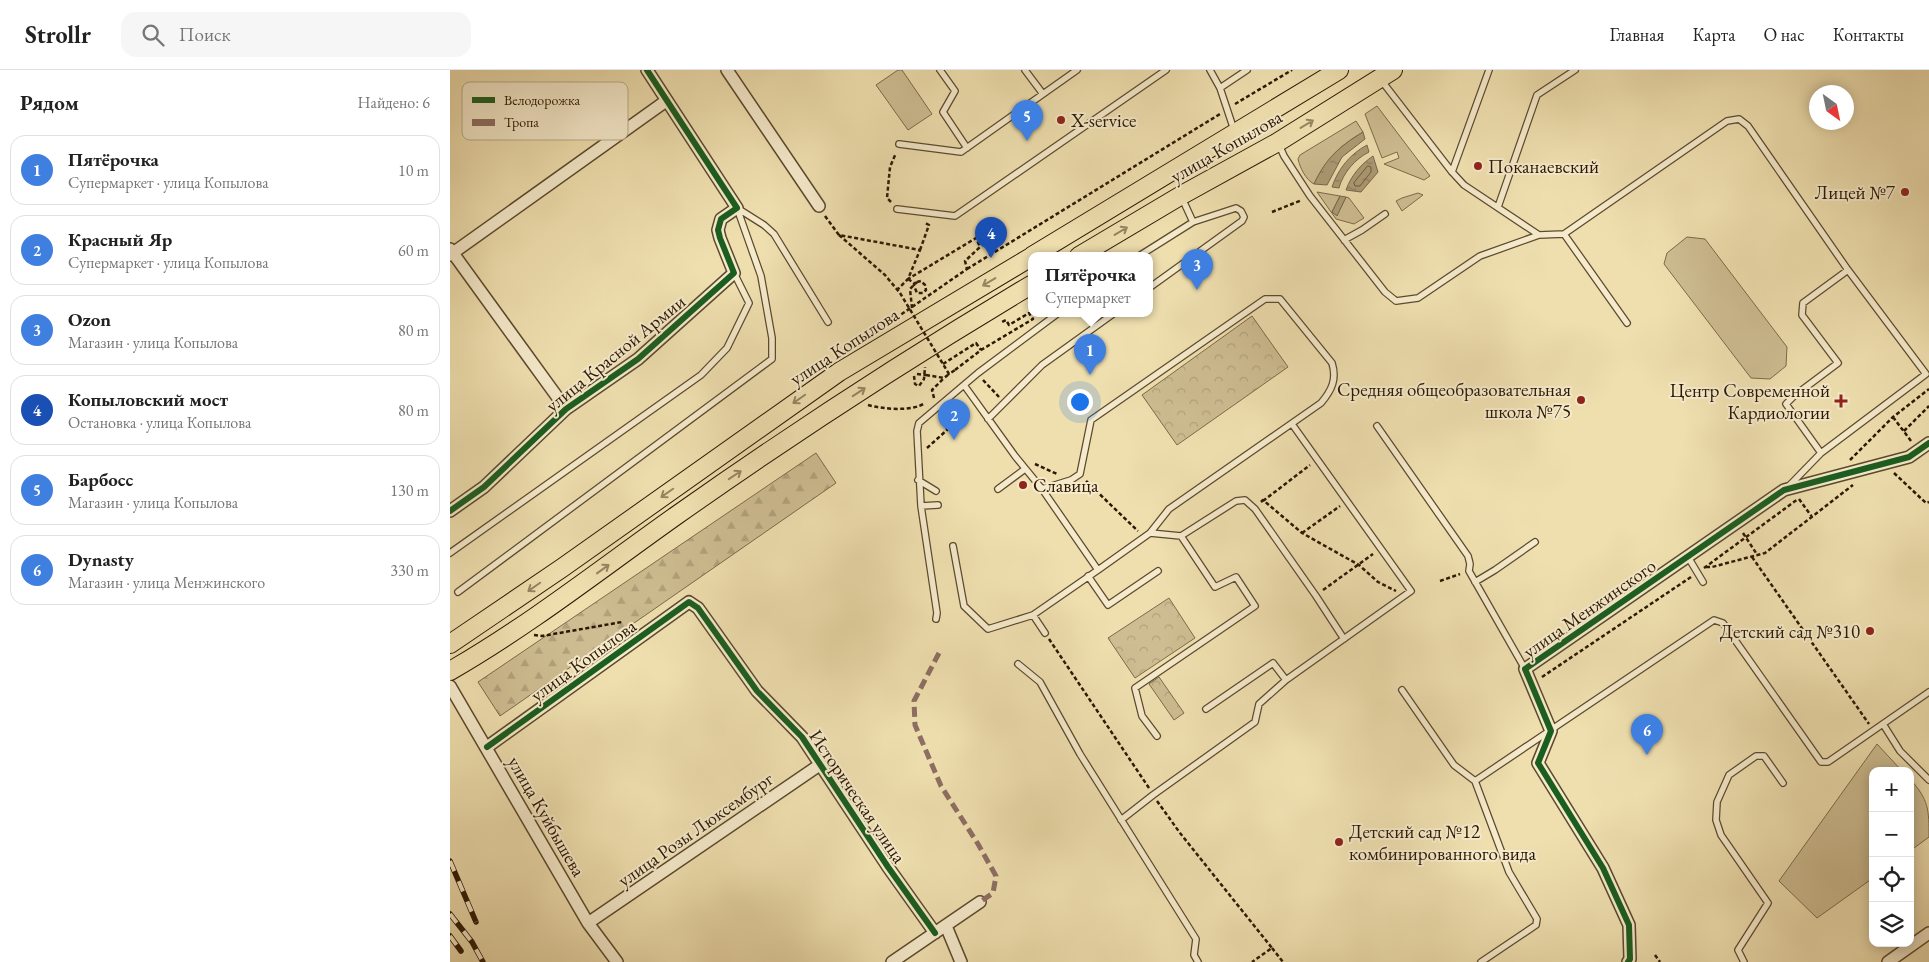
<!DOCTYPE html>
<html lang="ru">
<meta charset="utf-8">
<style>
:root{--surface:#fff;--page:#f6f6f6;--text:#222;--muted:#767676;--line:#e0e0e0;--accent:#8f2418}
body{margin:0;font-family:"EB Garamond",serif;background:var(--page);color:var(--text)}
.controls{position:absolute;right:15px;bottom:15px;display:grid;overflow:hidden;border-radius:10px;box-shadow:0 2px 12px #0003}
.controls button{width:45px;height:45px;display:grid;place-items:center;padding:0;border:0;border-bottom:1px solid var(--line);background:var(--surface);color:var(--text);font:25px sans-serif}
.compass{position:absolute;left:1359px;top:15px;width:45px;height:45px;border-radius:50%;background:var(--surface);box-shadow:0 2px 12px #0003;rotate:147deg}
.you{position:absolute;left:629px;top:331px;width:18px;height:18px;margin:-12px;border:4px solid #fff;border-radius:50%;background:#1a73e8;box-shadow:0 0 0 8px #1a73e833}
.badge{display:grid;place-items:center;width:32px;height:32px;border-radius:50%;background:var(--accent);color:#fff;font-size:16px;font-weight:700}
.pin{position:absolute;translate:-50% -41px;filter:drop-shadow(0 1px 2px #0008)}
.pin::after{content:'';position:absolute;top:26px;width:18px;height:15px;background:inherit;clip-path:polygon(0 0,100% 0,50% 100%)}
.popup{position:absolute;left:578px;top:182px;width:125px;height:65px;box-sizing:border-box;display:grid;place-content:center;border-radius:10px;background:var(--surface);filter:drop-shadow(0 1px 4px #0005);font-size:16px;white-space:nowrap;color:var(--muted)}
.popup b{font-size:19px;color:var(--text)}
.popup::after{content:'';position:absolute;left:50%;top:100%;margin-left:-10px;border:10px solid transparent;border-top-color:var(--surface)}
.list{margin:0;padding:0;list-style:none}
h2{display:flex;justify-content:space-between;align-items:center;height:65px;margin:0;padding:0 20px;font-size:21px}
h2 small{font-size:16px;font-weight:400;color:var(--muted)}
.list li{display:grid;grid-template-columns:32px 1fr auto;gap:15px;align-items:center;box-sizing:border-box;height:70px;margin:0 10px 10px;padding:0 10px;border:1px solid var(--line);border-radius:15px}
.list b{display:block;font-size:19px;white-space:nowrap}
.list p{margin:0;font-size:16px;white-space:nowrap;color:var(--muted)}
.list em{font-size:16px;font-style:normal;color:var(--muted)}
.icon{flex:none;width:28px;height:28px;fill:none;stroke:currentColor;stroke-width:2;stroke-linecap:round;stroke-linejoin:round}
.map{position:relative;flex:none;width:1479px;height:892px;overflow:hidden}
header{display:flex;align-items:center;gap:30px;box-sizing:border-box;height:70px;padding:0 25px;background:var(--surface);border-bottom:1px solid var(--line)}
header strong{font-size:24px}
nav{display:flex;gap:28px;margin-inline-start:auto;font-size:18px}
.search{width:350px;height:45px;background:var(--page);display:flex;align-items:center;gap:12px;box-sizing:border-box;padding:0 18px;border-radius:15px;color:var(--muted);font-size:19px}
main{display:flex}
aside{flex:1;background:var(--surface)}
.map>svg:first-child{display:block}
.green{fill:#cebd92;stroke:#7c6a4a}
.forest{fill:url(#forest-firs);stroke:#7c6a4a}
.park{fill:url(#park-crowns);stroke:#7c6a4a}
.water{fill:url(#water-ripples);stroke:#786747}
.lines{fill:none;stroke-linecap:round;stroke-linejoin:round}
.shore{stroke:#6c5a3c;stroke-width:1}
.service-casing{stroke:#5c4a2e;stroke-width:8}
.minor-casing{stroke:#5c4a2e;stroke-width:14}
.primary-casing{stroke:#2b1803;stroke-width:20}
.path{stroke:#2b1803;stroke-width:2.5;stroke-dasharray:4 2.5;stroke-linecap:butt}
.service{stroke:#f5eacb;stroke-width:5.5}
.minor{stroke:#f5eacb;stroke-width:11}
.primary{stroke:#efdfaf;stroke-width:18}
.rail-casing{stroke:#2b1803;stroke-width:5.5}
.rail{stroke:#f5eacb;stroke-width:4;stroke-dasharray:11;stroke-linecap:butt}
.path-bridge{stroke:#2b1803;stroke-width:2.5;stroke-dasharray:4 2.5;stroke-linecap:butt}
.quiet{stroke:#8d6e63;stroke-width:5;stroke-dasharray:10 5;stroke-linecap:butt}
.cycleway-casing{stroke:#f5eacb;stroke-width:9}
.cycleway{stroke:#1b5e20;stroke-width:6}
.oneway{stroke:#978562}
.poi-dot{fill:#8f2418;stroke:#f5eacb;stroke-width:2}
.labels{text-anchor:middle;stroke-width:4;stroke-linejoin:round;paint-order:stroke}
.poi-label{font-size:19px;fill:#2b1803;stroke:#f5eacb;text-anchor:start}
.street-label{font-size:19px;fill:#2b1803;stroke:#f5eacb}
.key{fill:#f5eacb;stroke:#b8ab8f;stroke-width:1}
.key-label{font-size:14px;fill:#2b1803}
</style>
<header>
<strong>Strollr</strong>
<div class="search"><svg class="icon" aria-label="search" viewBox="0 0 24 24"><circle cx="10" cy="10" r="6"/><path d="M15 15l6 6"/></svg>Поиск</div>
<nav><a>Главная</a><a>Карта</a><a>О нас</a><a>Контакты</a></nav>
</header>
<main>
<aside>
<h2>Рядом<small>Найдено: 6</small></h2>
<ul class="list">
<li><span class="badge" style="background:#3f7fe0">1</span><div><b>Пятёрочка</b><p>Супермаркет · улица Копылова</p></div><em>10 m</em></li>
<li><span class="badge" style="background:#3f7fe0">2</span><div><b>Красный Яр</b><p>Супермаркет · улица Копылова</p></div><em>60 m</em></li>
<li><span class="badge" style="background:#3f7fe0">3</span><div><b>Ozon</b><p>Магазин · улица Копылова</p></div><em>80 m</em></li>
<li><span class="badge" style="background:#1a4fb4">4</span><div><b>Копыловский мост</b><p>Остановка · улица Копылова</p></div><em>80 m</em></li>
<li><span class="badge" style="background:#3f7fe0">5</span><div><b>Барбосс</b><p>Магазин · улица Копылова</p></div><em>130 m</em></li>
<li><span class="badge" style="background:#3f7fe0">6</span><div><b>Dynasty</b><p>Магазин · улица Менжинского</p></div><em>330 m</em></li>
</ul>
</aside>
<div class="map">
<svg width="1479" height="892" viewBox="0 0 1479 892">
<defs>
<pattern id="forest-firs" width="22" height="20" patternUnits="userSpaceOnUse" patternTransform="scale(1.25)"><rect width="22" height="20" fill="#cebd92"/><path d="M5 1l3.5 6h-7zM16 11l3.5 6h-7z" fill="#b1a27c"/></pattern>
<pattern id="park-crowns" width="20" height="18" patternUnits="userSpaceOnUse" patternTransform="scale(1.25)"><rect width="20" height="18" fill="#cebd92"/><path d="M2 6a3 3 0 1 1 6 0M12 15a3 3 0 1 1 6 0" fill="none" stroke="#b1a27c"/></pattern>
<pattern id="water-ripples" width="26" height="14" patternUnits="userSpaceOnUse" patternTransform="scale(1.25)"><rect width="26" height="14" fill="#ac9b75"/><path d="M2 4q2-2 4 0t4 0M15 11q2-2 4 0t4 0" fill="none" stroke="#8c7d5e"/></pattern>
</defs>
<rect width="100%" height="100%" fill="#efdfaf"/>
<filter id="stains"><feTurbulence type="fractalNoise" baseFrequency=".004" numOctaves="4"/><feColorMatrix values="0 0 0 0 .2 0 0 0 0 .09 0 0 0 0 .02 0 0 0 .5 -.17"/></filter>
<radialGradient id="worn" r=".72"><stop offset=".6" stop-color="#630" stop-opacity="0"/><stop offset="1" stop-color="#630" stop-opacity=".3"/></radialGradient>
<path class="green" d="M 448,0 L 452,0 L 482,44 L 458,60 L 426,15 Z
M 927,36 L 980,106 L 974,110 L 934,94 L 949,88 L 947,82 L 932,88 L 915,44 Z
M 906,51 L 913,62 C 888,77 877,88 864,114 C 856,110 850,98 848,89 L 850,85 Z
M 867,122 L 890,126 L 882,142 L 887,145 L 896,127 L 899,128 L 914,148 L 904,154 L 886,149 Z
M 968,123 L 973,125 L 952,141 L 946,131 L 952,128 Z
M 1237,167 L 1255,169 L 1337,277 L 1336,296 L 1320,309 L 1301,308 L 1214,194 L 1217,183 Z
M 1427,674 L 1452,701 L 1423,701 L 1423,808 L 1367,848 L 1329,811 Z
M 1460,709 C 1479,730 1479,740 1479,767 L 1460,781 Z"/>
<path class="forest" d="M 366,383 L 386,413 L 50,646 L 28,612 Z"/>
<path class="park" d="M 802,246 L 838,297 L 727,375 L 692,325 Z
M 719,528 L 745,568 L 685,608 L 658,568 Z
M 709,607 L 734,643 L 724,650 L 699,614 Z"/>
<path class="water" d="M 913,62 L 915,69 L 892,87 L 877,115 L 864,114 C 876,88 889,77 913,62 Z
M 917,75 L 919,82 C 905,89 893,103 889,118 L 882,117 C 888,99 900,84 917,75 Z
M 923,86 L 928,102 L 911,122 L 896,120 C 901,106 910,95 923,86 Z
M 890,126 L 896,127 L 887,146 L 882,142 Z"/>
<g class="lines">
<path class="shore" d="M 918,96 L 921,97 L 921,102 L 910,116 L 905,116 L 904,113 Z"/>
<defs>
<path id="service" d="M 490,0 L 505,21 L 493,42 L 517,78
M 575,0 L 593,24
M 760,0 L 770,18 L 784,60
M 931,10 L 1002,102 L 1014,115 L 1089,165 L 1114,164 L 1177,253
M 770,18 L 797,0
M 449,74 L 511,82 L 627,0
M 829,75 L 834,86 L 860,126 L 935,222 L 946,231 L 968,228 L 1030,186 L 1089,165
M 1002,102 L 1039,0
M 1048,137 L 1087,25 L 1125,0
M 447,139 L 505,146 L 716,0
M 1114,164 L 1277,51 L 1289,49 L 1298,56 L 1398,200 L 1476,304 L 1371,383 L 1338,417
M 894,170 L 912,160 L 935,144
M 689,186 L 743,152 L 732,128
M 699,218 L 792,151 L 794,147 L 791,141 L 786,138 L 743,152
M 514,315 L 565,386 L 592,419 L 648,500 L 583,545 L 595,563
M 538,349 L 592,295 L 663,244
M 927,356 L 1018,486 L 1020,494 L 1019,501 L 1075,599
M 1371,383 L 1336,334 L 1344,326 L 1388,293 L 1352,245 L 1353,233 L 1398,200
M 468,410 L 486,421
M 548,419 L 575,399
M 592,419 L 621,410 L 630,404 L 641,350 L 815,229 L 830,229 L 882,293 C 887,309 882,320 871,333 L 719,439 L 700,463 L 648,500
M 471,436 L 488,435
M 700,463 L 731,466 L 786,431 L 795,430 L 805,439 L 866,526 L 894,569
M 503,476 L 514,536 L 538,559 L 583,545
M 0,483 L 251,305 L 277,278 L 299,233 L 284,203
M 1238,487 L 1253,512
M 638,506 L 658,535 L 708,501
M 1025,512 L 1045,500 L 1085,472
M 8,522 L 322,289 L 322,268 L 311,206 L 287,138 L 314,155 L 324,164 L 378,252
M 486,549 L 487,543 L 471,436 L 467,361 L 469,353 L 528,303 L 607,244
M 568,594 L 590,612 L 630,684 L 746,869 L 744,885 L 748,892
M 952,620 L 1004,695 L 1025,711 L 1059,802 L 1087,849 L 1086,855 L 1031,892
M 756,639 L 823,593 L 836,610
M 1433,654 L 1450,681 L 1479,710
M 707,666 L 692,646 L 685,618 L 805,536 L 786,507 L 765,517 L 731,466
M 1025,711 L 1264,550 L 1273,553 L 1371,692 L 1378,692 L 1479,622
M 671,750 L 703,725 L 805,652 L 809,634 L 836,610 L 961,521 L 842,354
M 1294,892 L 1288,880 L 1318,833 L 1271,765 L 1266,750 L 1267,732 L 1279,705 L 1306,686 L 1314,686 L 1333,713"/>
<path id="minor" d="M 277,0 L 369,136
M 0,179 L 116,339
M 0,185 L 216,31
M 0,441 L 34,417 L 116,339 L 188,289 L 284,203 L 270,168 L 268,160 L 271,149 L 287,138 L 197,0
M 0,616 L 138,853 L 167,892
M 37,677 L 239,532 L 248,538 L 307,621 L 352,667 L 438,797 L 485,863
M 138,853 L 371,694
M 496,856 L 511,892
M 442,892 L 530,832
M 1178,892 L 1180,889 L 1179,855 L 1153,798 L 1088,693 L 1101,661 L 1075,599 L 1334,420 L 1459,387 L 1479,373
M 1438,892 L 1479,863"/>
<path id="primary" d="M 582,186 L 889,0
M 629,186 L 730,126 L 828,72 L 943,0
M 0,574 L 112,498 L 389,302 L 581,187
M 0,601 C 80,555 152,498 227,445 C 342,364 460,287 581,215"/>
</defs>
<use href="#service" class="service-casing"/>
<use href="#minor" class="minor-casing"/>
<use href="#primary" class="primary-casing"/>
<path class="path" d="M 785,34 L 842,0
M 441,132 L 437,128 L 440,97 L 446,83
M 822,142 L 852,130
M 375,146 L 389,165 L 470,180 L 458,209 L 448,219
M 389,165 L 435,205 L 450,223
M 470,180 L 479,155 L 475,153
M 517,199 L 770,44
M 462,238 L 460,219 L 467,212
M 446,248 L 517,199 L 515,191 L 530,177 L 526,168 L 458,209
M 493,294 L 526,273 L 531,280
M 505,300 L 531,280 L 583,249 L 579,243 L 559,255 L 556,250 L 552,252
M 476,305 L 494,308 L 499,304
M 464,306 L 465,314 L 469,316 L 474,309 L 475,297
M 533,310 L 549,327
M 484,328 L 482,320 L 494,308
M 418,335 C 433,339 462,342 475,333
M 1443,347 L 1461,371
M 1454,361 L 1479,336
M 477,378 L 497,360 L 495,344
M 1400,390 L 1443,347 L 1479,319
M 585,394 L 607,404
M 1444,403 L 1476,433 L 1479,432
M 636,411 L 688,461
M 1349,429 L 1362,447
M 813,431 L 860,395
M 811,432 L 813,430 L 852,463 L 909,495 L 928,512 L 946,521
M 852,463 L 890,436
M 1293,463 L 1308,486
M 1302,487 L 1419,654
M 1256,497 L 1262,497 L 1315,483 L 1403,415
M 1254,498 L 1348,429
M 990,511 L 1010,504
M 873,520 L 923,484
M 84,565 L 92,566 L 172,552
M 599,569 L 699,718
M 1092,607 L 1241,507
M 707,731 L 730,763 L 822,878 L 802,892
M 822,878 L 833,892
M 1205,885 L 1210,892"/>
<use href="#service" class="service"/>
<use href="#minor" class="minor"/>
<use href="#primary" class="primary"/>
<defs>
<path id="rail" d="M 0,791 L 26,852
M 0,844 L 22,872 L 33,892
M 0,866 L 11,881"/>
</defs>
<use href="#rail" class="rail-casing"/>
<use href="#rail" class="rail"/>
<path class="path-bridge" d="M 458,209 L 464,213 L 464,216 L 467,223 L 473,223 L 476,220 L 475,215 L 471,211 L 467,212
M 450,223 L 499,304 L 505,300
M 467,304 L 476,305"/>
<path class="quiet" d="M 489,583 L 464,631 L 465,655 L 491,716 L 528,774 L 546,806 L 543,823 L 530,832"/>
<defs>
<path id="cycleway" d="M 0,441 L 34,417 L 116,339 L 188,289 L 284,203 L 270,168 L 268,160 L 271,149 L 287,138 L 197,0
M 37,677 L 239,532 L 248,538 L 307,621 L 352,667 L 438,797 L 485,863
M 1178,892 L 1180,889 L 1179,855 L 1153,798 L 1088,693 L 1101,661 L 1075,599 L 1334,420 L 1459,387 L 1479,373"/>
</defs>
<use href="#cycleway" class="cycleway-casing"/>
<use href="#cycleway" class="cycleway"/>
</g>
<defs><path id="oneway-shaft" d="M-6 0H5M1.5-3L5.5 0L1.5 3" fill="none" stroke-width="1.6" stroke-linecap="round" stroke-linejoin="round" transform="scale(1.25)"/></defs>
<g class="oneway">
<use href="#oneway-shaft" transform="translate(857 54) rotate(-31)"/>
<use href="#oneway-shaft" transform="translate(671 161) rotate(-31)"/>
<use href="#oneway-shaft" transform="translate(539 212) rotate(149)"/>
<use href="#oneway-shaft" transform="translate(409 322) rotate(-33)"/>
<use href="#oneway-shaft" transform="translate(349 329) rotate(145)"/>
<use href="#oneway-shaft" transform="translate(285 405) rotate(-34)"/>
<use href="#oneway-shaft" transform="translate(217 423) rotate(145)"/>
<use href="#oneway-shaft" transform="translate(153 499) rotate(-36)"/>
<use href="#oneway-shaft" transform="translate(84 517) rotate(145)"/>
</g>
<g class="poi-dot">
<circle cx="611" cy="50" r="5"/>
<circle cx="1028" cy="96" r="5"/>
<circle cx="1455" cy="122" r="5"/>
<circle cx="1131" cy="330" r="5"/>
<path d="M1388.5 323.5h5v5h5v5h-5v5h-5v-5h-5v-5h5z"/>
<circle cx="573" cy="415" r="5"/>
<circle cx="1420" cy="561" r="5"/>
<circle cx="889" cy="772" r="5"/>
</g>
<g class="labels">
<g class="poi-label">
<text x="621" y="57">X-service</text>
<text x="1038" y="103">Поканаевский</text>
<text x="1445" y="129" text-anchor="end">Лицей №7</text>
<text x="1121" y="326" text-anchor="end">Средняя общеобразовательная<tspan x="1121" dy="22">школа №75</tspan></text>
<text x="1380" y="327" text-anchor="end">Центр Современной<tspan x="1380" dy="22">Кардиологии</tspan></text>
<text x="583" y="422">Славица</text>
<text x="1410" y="568" text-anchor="end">Детский сад №310</text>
<text x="899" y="768">Детский сад №12<tspan x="899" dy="22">комбинированного вида</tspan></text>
</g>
<g class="street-label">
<text transform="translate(776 76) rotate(-30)" y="7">улица Копылова</text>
<text transform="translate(394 276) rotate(-33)" y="7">улица Копылова</text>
<text transform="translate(165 283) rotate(-39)" y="7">улица Красной Армии</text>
<text transform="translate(1139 538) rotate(-35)" y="7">улица Менжинского</text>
<text transform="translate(133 590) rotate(-36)" y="7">улица Копылова</text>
<text transform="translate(408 726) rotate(56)" y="7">Историческая улица</text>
<text transform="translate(97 746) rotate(60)" y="7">улица Куйбышева</text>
<text transform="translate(245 759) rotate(-35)" y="7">улица Розы Люксембург</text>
</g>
</g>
<rect x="12" y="12" width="166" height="58" rx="8" class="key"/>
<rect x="22" y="27" width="23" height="6" fill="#1b5e20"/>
<rect x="22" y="49" width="23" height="7" fill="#8d6e63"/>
<g class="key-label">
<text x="54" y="35">Велодорожка</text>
<text x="54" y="57">Тропа</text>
</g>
<rect width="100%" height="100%" filter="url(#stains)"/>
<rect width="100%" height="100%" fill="url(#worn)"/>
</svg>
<div class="controls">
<button>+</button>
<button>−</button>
<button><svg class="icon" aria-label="locate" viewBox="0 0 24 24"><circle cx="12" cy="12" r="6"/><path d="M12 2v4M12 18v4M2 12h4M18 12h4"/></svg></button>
<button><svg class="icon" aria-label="layers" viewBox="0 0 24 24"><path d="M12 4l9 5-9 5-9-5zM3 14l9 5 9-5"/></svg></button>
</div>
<svg class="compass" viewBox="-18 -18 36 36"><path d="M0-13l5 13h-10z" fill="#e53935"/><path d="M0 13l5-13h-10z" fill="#767676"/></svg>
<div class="you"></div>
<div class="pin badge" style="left:640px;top:305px;background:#3f7fe0">1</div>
<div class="popup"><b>Пятёрочка</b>Супермаркет</div>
<div class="pin badge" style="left:504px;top:370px;background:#3f7fe0">2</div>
<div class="pin badge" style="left:747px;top:220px;background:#3f7fe0">3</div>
<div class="pin badge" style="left:541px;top:188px;background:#1a4fb4">4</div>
<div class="pin badge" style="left:577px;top:71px;background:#3f7fe0">5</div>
<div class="pin badge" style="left:1197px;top:685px;background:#3f7fe0">6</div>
</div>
</main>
